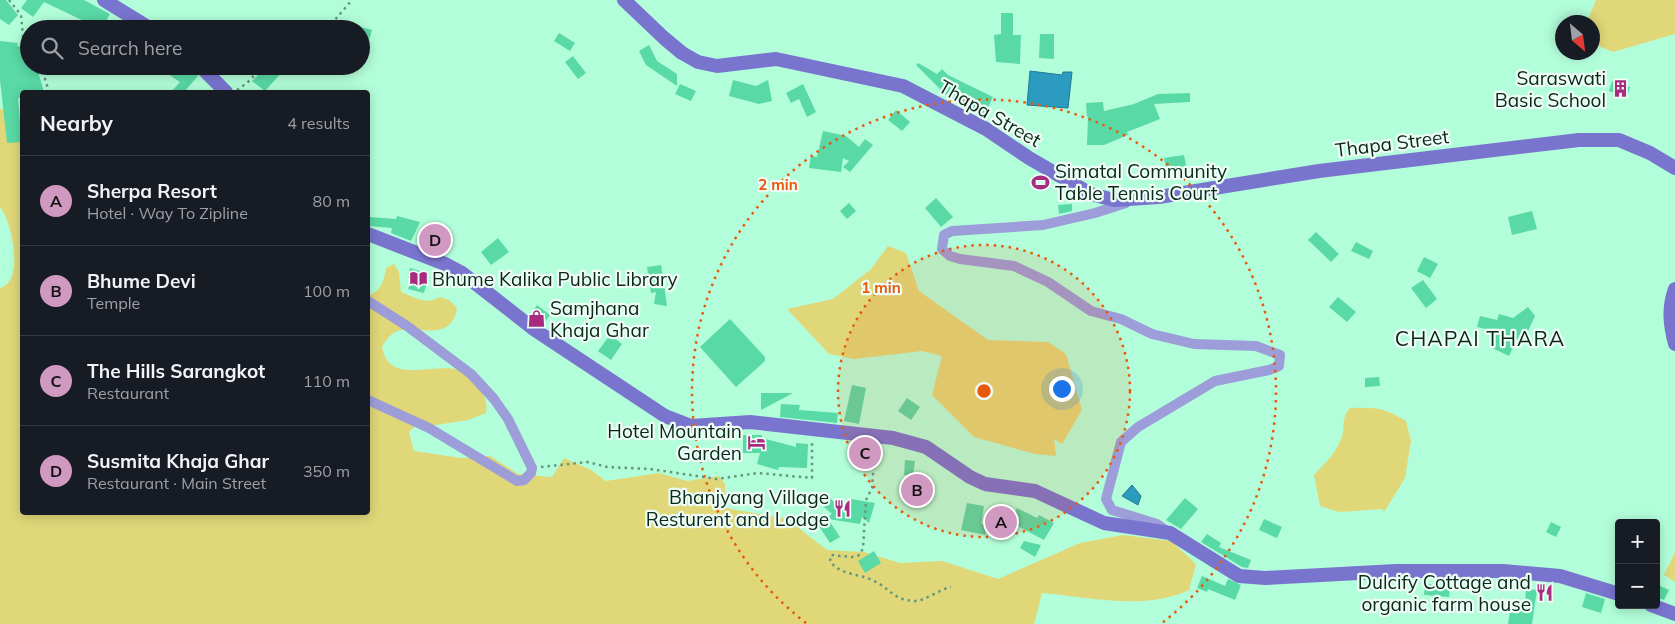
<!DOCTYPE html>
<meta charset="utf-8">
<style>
:root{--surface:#171b24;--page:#20242c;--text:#f1f3f6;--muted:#9ea1a6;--line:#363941;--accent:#d099c1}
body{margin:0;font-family:Mulish,sans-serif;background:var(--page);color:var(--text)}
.controls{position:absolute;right:15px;bottom:15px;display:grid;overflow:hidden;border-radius:5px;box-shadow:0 2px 12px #0003}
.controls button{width:45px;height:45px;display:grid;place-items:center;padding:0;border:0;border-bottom:1px solid var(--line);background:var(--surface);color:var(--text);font:25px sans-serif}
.compass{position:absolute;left:1555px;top:15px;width:45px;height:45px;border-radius:50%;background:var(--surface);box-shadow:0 2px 12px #0003;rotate:152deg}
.you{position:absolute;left:1061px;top:388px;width:18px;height:18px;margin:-12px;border:4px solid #fff;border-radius:50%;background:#1a73e8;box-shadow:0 0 0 8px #1a73e833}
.badge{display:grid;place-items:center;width:32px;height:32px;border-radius:50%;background:var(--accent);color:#111;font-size:16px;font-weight:700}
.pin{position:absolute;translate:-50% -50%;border:2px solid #fff;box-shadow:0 1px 5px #0006}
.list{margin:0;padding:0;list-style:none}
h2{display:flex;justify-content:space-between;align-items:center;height:65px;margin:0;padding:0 20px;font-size:21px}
h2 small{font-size:16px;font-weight:400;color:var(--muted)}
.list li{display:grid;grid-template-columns:32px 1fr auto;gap:15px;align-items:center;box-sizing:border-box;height:90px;padding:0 20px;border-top:1px solid var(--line)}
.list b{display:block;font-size:19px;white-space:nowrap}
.list p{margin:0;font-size:16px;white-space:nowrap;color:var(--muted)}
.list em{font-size:16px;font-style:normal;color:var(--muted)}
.icon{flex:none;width:28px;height:28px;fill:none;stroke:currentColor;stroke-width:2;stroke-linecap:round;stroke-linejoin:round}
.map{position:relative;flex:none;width:1675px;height:624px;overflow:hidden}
.search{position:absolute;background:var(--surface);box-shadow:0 2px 12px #0003;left:20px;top:20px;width:350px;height:55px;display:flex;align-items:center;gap:12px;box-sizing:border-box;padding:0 18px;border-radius:28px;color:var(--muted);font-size:19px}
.panel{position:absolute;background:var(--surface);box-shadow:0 2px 12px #0003;left:20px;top:90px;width:350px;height:425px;border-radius:5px}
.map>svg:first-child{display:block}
.green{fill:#e0d779}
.water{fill:#2b9cbf;stroke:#20798e}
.building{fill:#59d9a5}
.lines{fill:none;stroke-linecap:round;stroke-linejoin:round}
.path{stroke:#61987f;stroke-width:2.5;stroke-dasharray:2.5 4;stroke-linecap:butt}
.street{stroke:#9d9dda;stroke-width:10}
.secondary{stroke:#7975cf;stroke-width:14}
.ring{fill:none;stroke:#e8590c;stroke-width:2.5;stroke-dasharray:2.5 5}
.labels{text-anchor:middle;stroke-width:4.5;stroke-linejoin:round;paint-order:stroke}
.poi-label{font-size:19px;fill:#08281c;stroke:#eefcf5;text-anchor:end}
.street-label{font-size:19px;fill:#08281c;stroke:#eefcf5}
.quarter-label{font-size:21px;letter-spacing:1px;fill:#08281c;stroke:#eefcf5}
.centre{fill:#e8590c;stroke:#eefcf5;stroke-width:2.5}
.ring-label{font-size:15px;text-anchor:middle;font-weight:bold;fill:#e8590c;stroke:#eefcf5;stroke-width:4.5;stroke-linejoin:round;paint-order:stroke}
</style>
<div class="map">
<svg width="1675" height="624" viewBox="0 0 1675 624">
<rect width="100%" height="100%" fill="#b3feda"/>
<path class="green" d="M 1596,0 L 1675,0 L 1675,34 L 1613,52 C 1592,43 1592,46 1592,22 L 1587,22 Z
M 0,109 L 5,109 L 18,136 L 22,138 L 22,512 L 368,512 L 368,295 C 381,293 384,280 386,268 L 394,264 L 399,272 L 401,292 C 416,298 425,305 440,297 L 449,300 L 457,308 C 451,345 414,323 395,332 C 389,336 386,341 382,346 C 388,390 442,357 466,373 C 470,376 473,382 476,385 C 484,394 488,401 486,413 L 468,420 L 436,425 L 417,424 L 409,432 L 414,451 L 461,458 L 490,456 L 518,474 L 552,477 L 564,458 L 591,470 L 606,481 L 659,473 L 687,481 L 719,476 L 725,484 L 726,508 L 787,519 L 827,550 L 864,552 L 900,563 L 942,561 L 998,579 L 1080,543 L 1123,535 L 1171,541 L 1196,564 L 1189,590 C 1146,611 1088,597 1042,593 L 1034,624 L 0,624 L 0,288 C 25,282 12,222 0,207 Z
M 888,246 L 906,253 L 919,291 L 988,340 L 1048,342 L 1066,354 L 1082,410 L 1062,444 L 1054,439 L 1056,456 L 1035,454 L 974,437 L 932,395 L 942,356 L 922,351 L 854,359 L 829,354 L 787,309 L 833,299 L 871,269 Z
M 1350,408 C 1375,407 1385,408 1406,421 L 1411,441 L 1405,478 L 1384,512 L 1382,509 L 1339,512 L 1320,506 L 1314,475 C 1324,464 1336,453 1341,439 C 1346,427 1340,420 1350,408 Z
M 1675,552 L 1675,582 L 1664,575 Z"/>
<path class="water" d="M 1030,71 L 1062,75 L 1063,72 L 1072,72 L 1068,108 L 1027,105 Z
M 1132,485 L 1141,496 L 1138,505 L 1122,496 Z"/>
<path class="building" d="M 0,0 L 6,0 L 18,15 L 9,25 L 0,19 Z
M 27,0 L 84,0 L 110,14 L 103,27 L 87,20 L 86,22 L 44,2 L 33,17 L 21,8 Z
M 1001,13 L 1013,13 L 1013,35 L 1021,35 L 1020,64 L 996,62 L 994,35 L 1001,34 Z
M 361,27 L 372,30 L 364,57 L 361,57 Z
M 559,33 L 575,43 L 570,51 L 554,41 Z
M 1040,34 L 1054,34 L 1054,59 L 1039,58 Z
M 0,41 L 18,43 L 17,46 L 29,47 L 29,66 L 41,66 L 39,75 L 44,92 L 22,92 L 22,98 L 18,98 L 22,142 L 7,143 L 0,80 Z
M 649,45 L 657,61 L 677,74 L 677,86 L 646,65 L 639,51 Z
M 573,56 L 586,73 L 578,79 L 565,62 Z
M 918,63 L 937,74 L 942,69 L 948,75 L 993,97 L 985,114 L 945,94 L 916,65 Z
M 169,66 L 191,66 L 198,76 L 184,92 L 171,92 L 180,82 L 165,72 Z
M 249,66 L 278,66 L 283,71 L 265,91 L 252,81 L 259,74 Z
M 733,80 L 756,86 L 768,80 L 772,101 L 759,104 L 729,96 Z
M 1612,81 L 1630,87 L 1627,97 L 1609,91 Z
M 680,84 L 696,91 L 691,101 L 675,94 Z
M 803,84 L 816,112 L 807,117 L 799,99 L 791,103 L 786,93 Z
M 1190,93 L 1190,102 L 1154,104 L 1160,119 L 1127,132 L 1128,135 L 1104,145 L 1087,145 L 1088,116 L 1087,117 L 1086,103 L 1103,102 L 1104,111 L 1134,104 L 1158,94 Z
M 896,110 L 910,122 L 902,131 L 888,120 Z
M 823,131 L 846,136 L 859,147 L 865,139 L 873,145 L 850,172 L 843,167 L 849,161 L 843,158 L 841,172 L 809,168 L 811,156 L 817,157 Z
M 1184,155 L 1187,170 L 1167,173 L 1164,158 Z
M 936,198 L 953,217 L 941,227 L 925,208 Z
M 849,203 L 856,211 L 847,219 L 840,211 Z
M 1072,204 L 1072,211 L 1059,214 L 1058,205 Z
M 1532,211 L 1537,229 L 1512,235 L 1508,217 Z
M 397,216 L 420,222 L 411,241 L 391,233 L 392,228 L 369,226 L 370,217 L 396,219 Z
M 432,225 L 444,228 L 440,250 L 428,248 Z
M 1316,232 L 1339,254 L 1331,262 L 1308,240 Z
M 498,238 L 509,252 L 491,265 L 481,252 Z
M 1356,242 L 1373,251 L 1369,259 L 1351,251 Z
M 1424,257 L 1438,264 L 1430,278 L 1417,271 Z
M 661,265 L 662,271 L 667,306 L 654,304 L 656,292 L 651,293 L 647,267 Z
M 410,268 L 423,272 L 422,277 L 428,278 L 424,293 L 408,289 L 411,279 L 408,278 Z
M 1423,280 L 1437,299 L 1426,308 L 1411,288 Z
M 1338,297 L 1356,312 L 1347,322 L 1329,307 Z
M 537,305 L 550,315 L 543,325 L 530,315 Z
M 1528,307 L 1535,316 L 1523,342 L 1517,339 L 1509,356 L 1490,347 L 1498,332 L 1477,327 L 1480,316 L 1497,320 L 1499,314 L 1513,318 Z
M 730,319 L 765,357 L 765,361 L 736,387 L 700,347 Z
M 610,335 L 622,344 L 611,360 L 598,351 Z
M 1379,377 L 1380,386 L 1365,387 L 1365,378 Z
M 852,385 L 866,388 L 859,424 L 844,421 Z
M 761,393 L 793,393 L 761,410 Z
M 907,398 L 920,407 L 911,420 L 898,411 Z
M 781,404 L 800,405 L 799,410 L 838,413 L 837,423 L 780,417 Z
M 743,435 L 762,435 L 762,438 L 796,447 L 796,443 L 808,444 L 807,468 L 779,467 L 778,470 L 757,464 L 760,453 L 743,453 Z
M 858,445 L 873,447 L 871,462 L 856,460 Z
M 905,460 L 915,461 L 913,476 L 904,475 Z
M 830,498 L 848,516 L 851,499 L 875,503 L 869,523 L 862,517 L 860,524 L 828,519 L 840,537 L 830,543 L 817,523 L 832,514 L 823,506 Z
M 1185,498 L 1198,509 L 1181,529 L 1166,520 Z
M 967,503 L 984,506 L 981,524 L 987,525 L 985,535 L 961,530 Z
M 1017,508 L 1037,518 L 1039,515 L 1054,523 L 1044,540 L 1010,522 Z
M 1264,519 L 1282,527 L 1277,538 L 1259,530 Z
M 1551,522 L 1561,527 L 1556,537 L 1546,532 Z
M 1207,534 L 1221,543 L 1219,547 L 1251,560 L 1248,568 L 1242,567 L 1201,542 Z
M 1024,541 L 1041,545 L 1035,557 L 1020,548 Z
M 874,551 L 881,563 L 865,573 L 858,561 Z
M 1202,576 L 1225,586 L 1228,579 L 1241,585 L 1235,600 L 1208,589 L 1207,592 L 1197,588 Z
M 1425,584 L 1450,586 L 1449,597 L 1424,595 Z
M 1656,584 L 1669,590 L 1664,600 L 1656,597 Z
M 1526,589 L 1537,590 L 1532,624 L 1508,624 L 1511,604 L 1525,606 Z
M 1586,593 L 1605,599 L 1601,613 L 1582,607 Z"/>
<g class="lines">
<path class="path" d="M 9,0 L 21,15 L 23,37 L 29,40
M 327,29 L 352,0
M 44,66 L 42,69 L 49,92
M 237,90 L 247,83 L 263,66
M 875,447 L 872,488 L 866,500 L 863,548 L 860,555 L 852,557 L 831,555 L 830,561 C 841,576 859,573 874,581 C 891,589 893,600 915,601 C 925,601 940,589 951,587
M 541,467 L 588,462 L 607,467 L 650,469 L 717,479 L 758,473 L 812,478 L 812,442"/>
<path class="street" d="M 1126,203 L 1095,213 L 1043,225 L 952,231 L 944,235 L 942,249 L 950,256 L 960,259 L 1014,266 L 1048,282 L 1091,311 L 1121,319 L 1152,334 L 1194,344 L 1256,346 L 1280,355 L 1279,366 L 1269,370 L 1215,381 L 1138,427 L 1121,442 L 1106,499 L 1112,510 L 1157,524 L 1167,531
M 368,301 L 407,326 L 471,374 L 494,399 L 508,419 L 532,468 L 531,473 L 524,480 L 517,481 L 429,428 L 368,400"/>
<path class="secondary" d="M 104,0 L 151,29
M 624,0 L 664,38 L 682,53 L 698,62 L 717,66 L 776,59 L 903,86 L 986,129 L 1029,158 L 1091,194 L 1114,200 L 1159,197 L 1319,171 L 1579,140 L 1619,140 L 1650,153 L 1675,168
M 200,66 L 226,92
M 368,234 L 445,264 L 462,273 L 535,330 L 665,416 L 691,426 L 750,422 L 893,438 L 926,447 L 970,477 L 985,484 L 1035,491 L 1104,523 L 1170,533 L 1239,576 L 1265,578 L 1396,571 L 1503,571 L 1560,576 L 1619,594
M 1675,289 C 1668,308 1670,325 1675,344
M 1651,605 L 1675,614"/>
</g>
<circle cx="984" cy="391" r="146" fill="#e8590c" fill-opacity=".12"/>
<g class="ring">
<circle cx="984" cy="391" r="146"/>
<path d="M806 623A292 292 0 1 1 1162 623"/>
</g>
<defs>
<symbol id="building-bare" viewBox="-9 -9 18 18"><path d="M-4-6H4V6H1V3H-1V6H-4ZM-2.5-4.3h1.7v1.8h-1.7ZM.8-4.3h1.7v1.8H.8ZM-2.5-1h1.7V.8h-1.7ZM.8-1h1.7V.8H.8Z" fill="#a72c80" stroke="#eefcf5" stroke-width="2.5" paint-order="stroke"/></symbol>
<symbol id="stadium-bare" viewBox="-9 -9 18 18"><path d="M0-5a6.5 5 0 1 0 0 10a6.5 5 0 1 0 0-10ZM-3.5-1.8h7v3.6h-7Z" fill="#a72c80" stroke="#eefcf5" stroke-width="2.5" paint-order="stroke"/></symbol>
<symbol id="library-bare" viewBox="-9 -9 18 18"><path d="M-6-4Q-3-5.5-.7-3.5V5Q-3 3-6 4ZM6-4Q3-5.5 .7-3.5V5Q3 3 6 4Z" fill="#a72c80" stroke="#eefcf5" stroke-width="2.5" paint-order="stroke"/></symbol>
<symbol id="shop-bare" viewBox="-9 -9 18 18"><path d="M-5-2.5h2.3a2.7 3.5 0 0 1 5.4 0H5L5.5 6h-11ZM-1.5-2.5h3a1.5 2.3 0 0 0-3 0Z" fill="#a72c80" stroke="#eefcf5" stroke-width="2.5" paint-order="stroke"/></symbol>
<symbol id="hotel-bare" viewBox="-9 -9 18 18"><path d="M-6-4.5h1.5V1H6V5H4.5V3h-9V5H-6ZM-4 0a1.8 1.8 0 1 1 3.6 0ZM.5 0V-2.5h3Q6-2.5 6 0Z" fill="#a72c80" stroke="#eefcf5" stroke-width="2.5" paint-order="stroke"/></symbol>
<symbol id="restaurant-bare" viewBox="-9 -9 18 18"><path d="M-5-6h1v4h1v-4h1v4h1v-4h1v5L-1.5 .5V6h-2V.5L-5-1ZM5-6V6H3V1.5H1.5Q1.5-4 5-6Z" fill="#a72c80" stroke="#eefcf5" stroke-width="2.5" paint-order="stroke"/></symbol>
</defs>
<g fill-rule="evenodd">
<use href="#building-bare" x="1608" y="76" width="25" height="25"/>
<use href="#stadium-bare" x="1028" y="170" width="25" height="25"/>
<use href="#library-bare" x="406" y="266" width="25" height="25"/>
<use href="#shop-bare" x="524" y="306" width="25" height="25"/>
<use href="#hotel-bare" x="744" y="430" width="25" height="25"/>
<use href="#restaurant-bare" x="830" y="496" width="25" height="25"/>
<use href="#restaurant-bare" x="1532" y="580" width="25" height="25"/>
</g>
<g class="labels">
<g class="poi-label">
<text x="1606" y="85">Saraswati<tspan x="1606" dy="22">Basic School</tspan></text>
<text x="1055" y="178" text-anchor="start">Simatal Community<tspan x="1055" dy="22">Table Tennis Court</tspan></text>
<text x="432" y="286" text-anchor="start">Bhume Kalika Public Library</text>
<text x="550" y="315" text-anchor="start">Samjhana<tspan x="550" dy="22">Khaja Ghar</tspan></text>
<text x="742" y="438">Hotel Mountain<tspan x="742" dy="22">Garden</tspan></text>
<text x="829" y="504">Bhanjyang Village<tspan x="829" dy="22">Resturent and Lodge</tspan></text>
<text x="1531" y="589">Dulcify Cottage and<tspan x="1531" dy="22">organic farm house</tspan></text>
</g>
<g class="street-label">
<text transform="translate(990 113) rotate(30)" y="7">Thapa Street</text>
<text transform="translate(1392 143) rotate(-7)" y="7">Thapa Street</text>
</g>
<g class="quarter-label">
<text x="1480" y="346">CHAPAI THARA</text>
</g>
</g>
<circle cx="984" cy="391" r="8" class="centre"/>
<g class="ring-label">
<text x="778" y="190">2 min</text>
<text x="881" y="293">1 min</text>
</g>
</svg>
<div class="controls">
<button>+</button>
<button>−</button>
</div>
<svg class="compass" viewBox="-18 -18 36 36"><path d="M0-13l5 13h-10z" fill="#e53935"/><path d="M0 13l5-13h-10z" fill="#9ea1a6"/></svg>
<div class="you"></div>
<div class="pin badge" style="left:1001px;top:522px">A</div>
<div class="pin badge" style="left:917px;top:490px">B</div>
<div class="pin badge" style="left:865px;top:453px">C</div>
<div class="pin badge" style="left:435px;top:240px">D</div>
<div class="search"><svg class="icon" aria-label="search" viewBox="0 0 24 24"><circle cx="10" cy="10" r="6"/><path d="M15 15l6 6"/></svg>Search here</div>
<section class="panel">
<h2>Nearby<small>4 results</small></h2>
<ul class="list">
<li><span class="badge">A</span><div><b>Sherpa Resort</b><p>Hotel · Way To Zipline</p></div><em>80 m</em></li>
<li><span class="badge">B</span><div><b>Bhume Devi</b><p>Temple</p></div><em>100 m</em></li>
<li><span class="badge">C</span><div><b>The Hills Sarangkot</b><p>Restaurant</p></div><em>110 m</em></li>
<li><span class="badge">D</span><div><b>Susmita Khaja Ghar</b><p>Restaurant · Main Street</p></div><em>350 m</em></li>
</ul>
</section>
</div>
